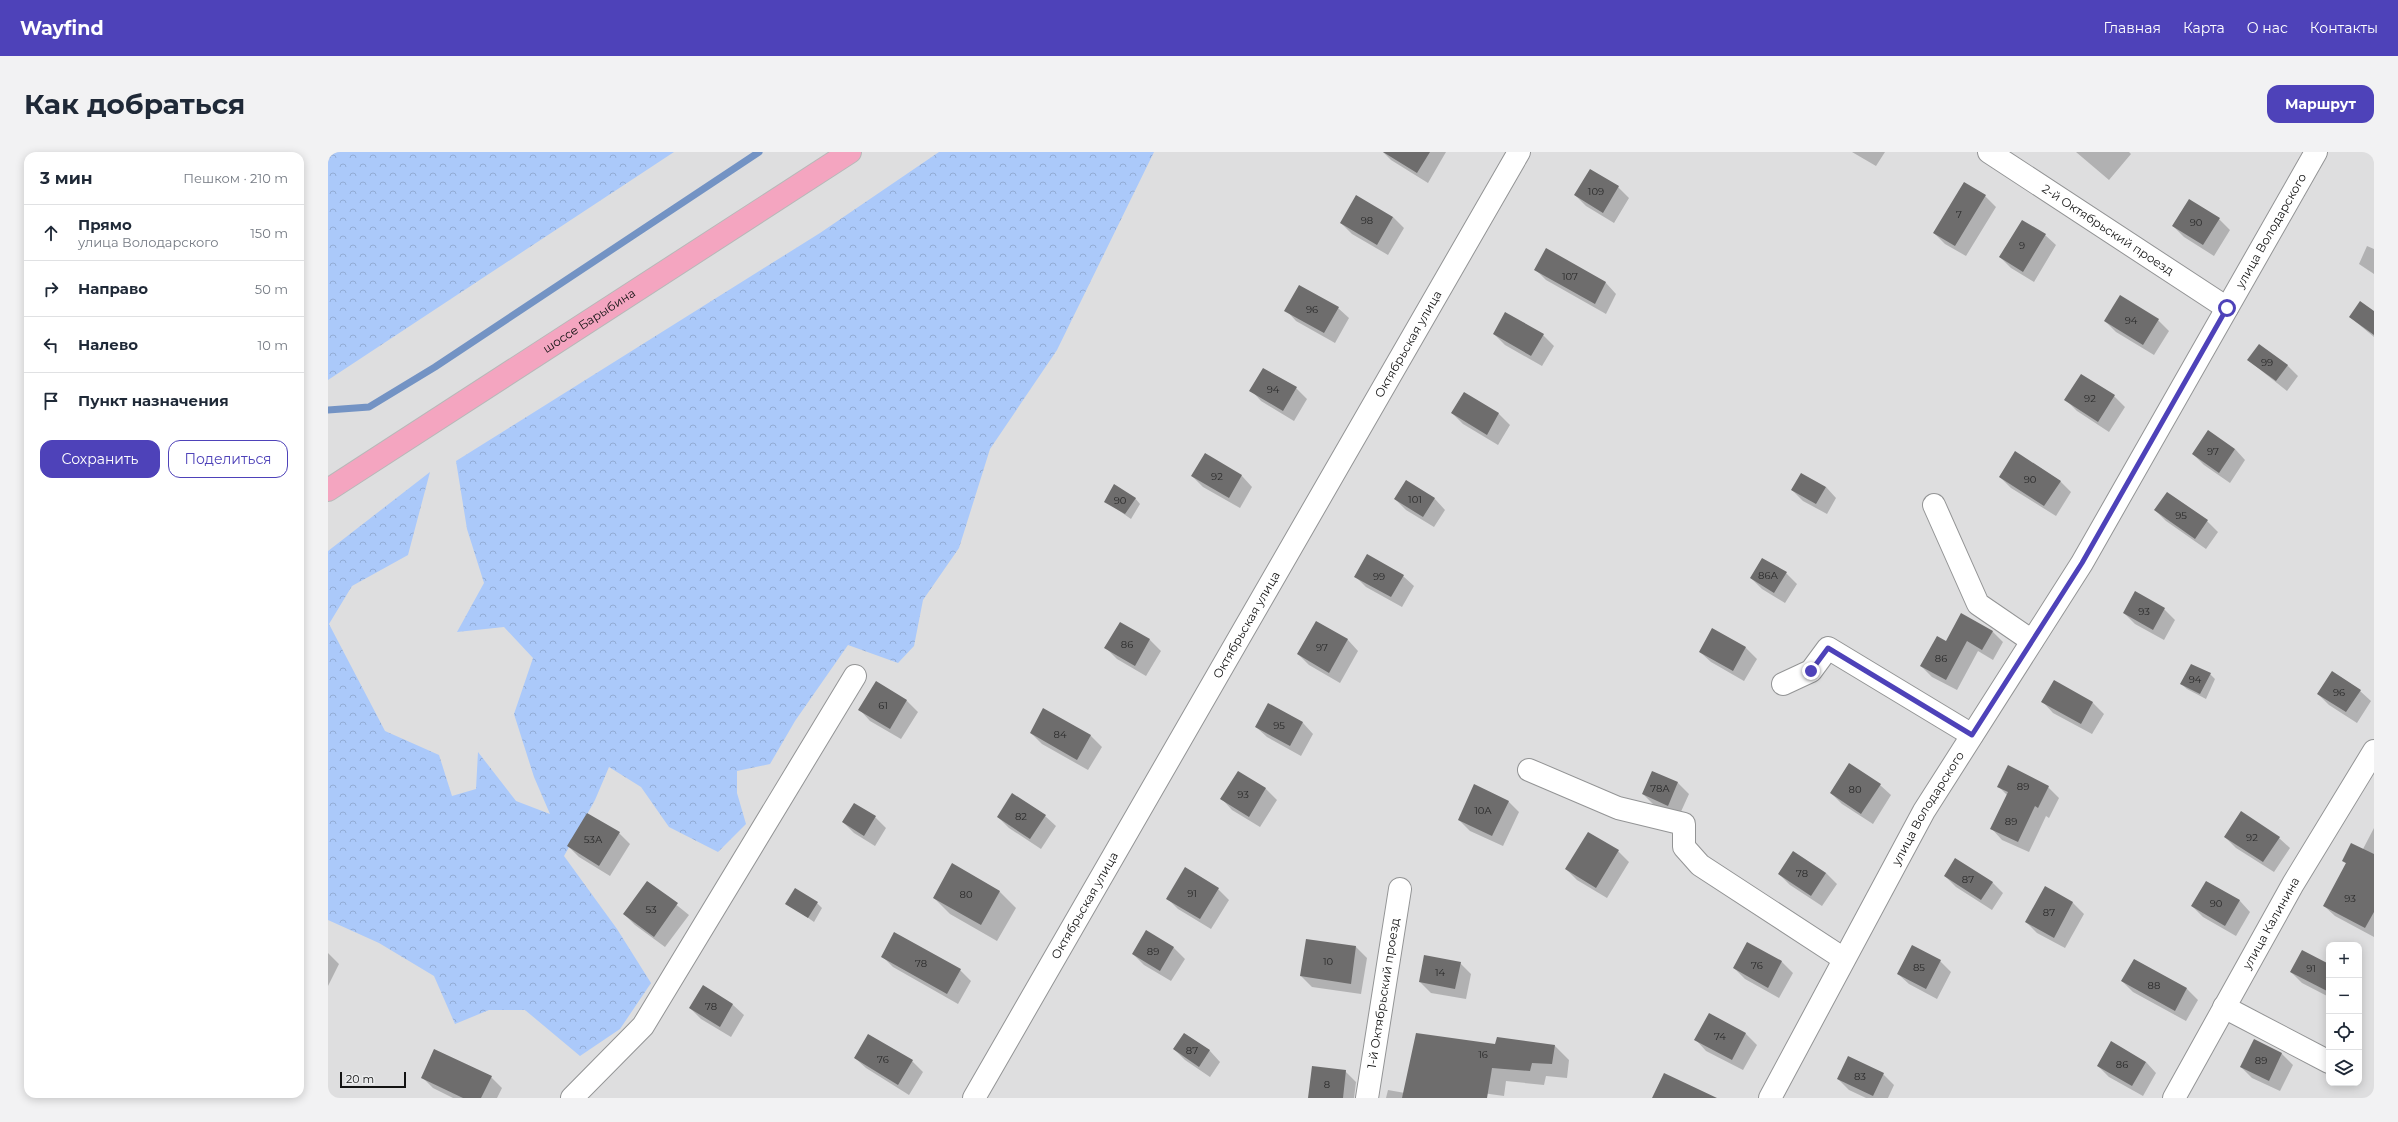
<!DOCTYPE html>
<html lang="ru">
<meta charset="utf-8">
<style>
:root{--surface:#fff;--page:#f2f2f3;--text:#1f2937;--muted:#747a83;--line:#e0e1e3;--accent:#4e42b9}
body{margin:0;font-family:Montserrat,sans-serif;background:var(--page);color:var(--text)}
.controls{position:absolute;right:12px;bottom:12px;display:grid;overflow:hidden;border-radius:8px;box-shadow:0 2px 10px #0003}
.controls button{width:36px;height:36px;display:grid;place-items:center;padding:0;border:0;border-bottom:1px solid var(--line);background:var(--surface);color:var(--text);font:20px sans-serif}
.scale{position:absolute;left:12px;bottom:10px;width:66px;box-sizing:border-box;padding-left:4px;border:2px solid #131313;border-top:0;font-size:11px;line-height:14px;white-space:nowrap;color:#131313;-webkit-text-stroke:3px #ebeced;paint-order:stroke}
.stop{position:absolute;width:12px;height:12px;margin:-9px;border:3px solid #4e42b9;border-radius:50%;background:#fff}
.stop.end{background:#4e42b9;border-color:#fff;box-shadow:0 1px 4px #0008}
.list{margin:0;padding:0;list-style:none}
h2{display:flex;justify-content:space-between;align-items:center;height:52px;margin:0;padding:0 16px;font-size:17px}
h2 small{font-size:13px;font-weight:400;color:var(--muted)}
.list li{display:grid;grid-template-columns:26px 1fr auto;gap:12px;align-items:center;box-sizing:border-box;height:56px;padding:0 16px;border-top:1px solid var(--line)}
.list b{display:block;font-size:15px;white-space:nowrap}
.list p{margin:0;font-size:13px;white-space:nowrap;color:var(--muted)}
.list em{font-size:13px;font-style:normal;color:var(--muted)}
.actions{display:flex;gap:8px;padding:12px 16px}
.actions a{flex:1;padding:9px 0;border:1px solid var(--accent);border-radius:12px;text-align:center;font-size:14px;color:var(--accent)}
.actions .main{background:var(--accent);color:#fff}
.icon{flex:none;width:22px;height:22px;fill:none;stroke:currentColor;stroke-width:2;stroke-linecap:round;stroke-linejoin:round}
.map{position:relative;flex:none;width:2046px;height:946px;overflow:hidden;border-radius:12px}
header{display:flex;align-items:center;gap:24px;box-sizing:border-box;height:56px;padding:0 20px;background:var(--accent);color:#fff}
header strong{font-size:19px}
nav{display:flex;gap:22px;margin-inline-start:auto;font-size:14px}
.intro{display:flex;align-items:center;justify-content:space-between;box-sizing:border-box;height:96px;padding:0 24px}
h1{margin:0;font-size:28px}
.button{padding:10px 18px;border-radius:12px;background:var(--accent);color:#fff;font-size:14px;font-weight:700}
main{display:flex;gap:24px;padding:0 24px}
aside{flex:1;background:var(--surface);border-radius:12px;box-shadow:0 2px 10px #0003}
.map>svg:first-child{display:block}
.forest{fill:url(#forest-crowns)}
.shadow{fill:#0003}
.lines{fill:none;stroke-linecap:round;stroke-linejoin:round}
.stream{stroke:#7393c4;stroke-width:7}
.building{fill:#6e6d6d}
.minor-casing{stroke:#939495;stroke-width:24}
.major-casing{stroke:#b8b8b8;stroke-width:24}
.minor{stroke:#fff;stroke-width:22}
.major{stroke:#f4a5c0;stroke-width:22}
.route{stroke:#4e42b9;stroke-width:5}
.labels{text-anchor:middle;stroke-width:3;stroke-linejoin:round;paint-order:stroke}
.number-label{font-size:10px;fill:#2a2a2a}
.street-label{font-size:12px;fill:#131313;stroke:#ebeced}
</style>
<header>
<strong>Wayfind</strong>
<nav><a>Главная</a><a>Карта</a><a>О нас</a><a>Контакты</a></nav>
</header>
<div class="intro"><h1>Как добраться</h1><a class="button">Маршрут</a></div>
<main>
<aside>
<h2>3 мин<small>Пешком · 210 m</small></h2>
<ul class="list">
<li><svg class="icon" aria-label="ahead" viewBox="0 0 24 24"><path d="M12 20V5M6 11l6-6 6 6"/></svg><div><b>Прямо</b><p>улица Володарского</p></div><em>150 m</em></li>
<li><svg class="icon" aria-label="right" viewBox="0 0 24 24"><path d="M7 20v-9h11M14 6l5 5-5 5"/></svg><div><b>Направо</b></div><em>50 m</em></li>
<li><svg class="icon" aria-label="left" viewBox="0 0 24 24"><path d="M17 20v-9H6M10 6l-5 5 5 5"/></svg><div><b>Налево</b></div><em>10 m</em></li>
<li><svg class="icon" aria-label="arrive" viewBox="0 0 24 24"><path d="M6 21V4h12l-3 4 3 4H6"/></svg><div><b>Пункт назначения</b></div></li>
</ul>
<div class="actions"><a class="main">Сохранить</a><a>Поделиться</a></div>
</aside>
<div class="map">
<svg width="2046" height="946" viewBox="0 0 2046 946">
<defs>
<pattern id="forest-crowns" width="20" height="18" patternUnits="userSpaceOnUse"><rect width="20" height="18" fill="#abc9fa"/><path d="M2 6a3 3 0 1 1 6 0M12 15a3 3 0 1 1 6 0" fill="none" stroke="#92acd5"/></pattern>
</defs>
<rect width="100%" height="100%" fill="#dededf"/>
<path class="forest" d="M 0,0 L 346,0 L 0,228 Z
M 611,0 L 826,0 L 729,198 L 662,297 L 631,396 L 595,448 L 586,494 L 570,511 L 520,493 L 467,569 L 442,612 L 409,619 L 409,641 L 418,672 L 390,700 L 341,675 L 313,635 L 281,615 L 267,648 L 236,704 L 289,777 L 323,831 L 292,877 L 252,904 L 197,858 L 161,858 L 127,872 L 106,824 L 51,791 L 0,768 L 0,399 L 102,320 L 80,403 L 24,434 L 1,472 L 57,579 L 111,603 L 124,644 L 148,637 L 150,600 L 188,649 L 222,662 L 206,625 L 186,562 L 205,506 L 176,475 L 129,480 L 156,431 L 139,377 L 128,309 L 492,81 Z"/>
<path class="shadow" d="M 1055,0 L 1118,0 L 1100,31 L 1063,8 Z
M 1524,0 L 1557,0 L 1548,14 Z
M 1748,0 L 1801,0 L 1803,2 L 1781,28 Z
M 1290,35 L 1301,46 L 1286,71 L 1258,54 L 1247,43 Z
M 1657,44 L 1668,55 L 1638,104 L 1617,92 L 1606,81 Z
M 1065,65 L 1076,76 L 1060,103 L 1024,82 L 1013,71 Z
M 1891,67 L 1902,78 L 1886,104 L 1856,85 L 1845,74 Z
M 1717,83 L 1728,93 L 1706,130 L 1683,116 L 1672,105 Z
M 2039,94 L 2046,97 L 2046,122 L 2031,112 Z
M 1218,98 L 1278,131 L 1288,142 L 1278,162 L 1218,128 L 1207,117 Z
M 1010,156 L 1021,166 L 1007,191 L 968,169 L 958,158 Z
M 2046,160 L 2046,185 L 2022,165 Z
M 1830,168 L 1841,179 L 1826,203 L 1788,180 L 1777,169 Z
M 1166,182 L 1215,183 L 1226,194 L 1214,214 L 1177,193 Z
M 1920,208 L 1959,213 L 1970,224 L 1959,239 Z
M 968,236 L 979,247 L 966,269 L 933,249 L 923,238 Z
M 1136,241 L 1171,262 L 1182,273 L 1170,293 L 1135,272 L 1124,261 Z
M 1786,244 L 1797,255 L 1781,280 L 1749,259 L 1738,248 Z
M 1907,297 L 1917,308 L 1902,331 L 1876,313 L 1865,302 Z
M 877,302 L 914,324 L 924,335 L 912,356 L 875,335 L 864,324 Z
M 1672,325 L 1733,330 L 1743,340 L 1728,364 L 1683,336 Z
M 1078,329 L 1107,347 L 1117,358 L 1106,375 L 1078,358 L 1067,347 Z
M 1498,335 L 1508,346 L 1499,362 L 1475,349 L 1464,338 Z
M 807,346 L 812,352 L 803,367 L 777,349 Z
M 1827,358 L 1879,369 L 1890,380 L 1878,397 L 1838,369 Z
M 1458,421 L 1469,432 L 1457,451 L 1434,437 L 1423,426 Z
M 1027,424 L 1075,424 L 1086,434 L 1074,455 L 1038,435 Z
M 1836,457 L 1847,468 L 1836,488 L 1807,472 L 1796,461 Z
M 989,470 L 1020,488 L 1030,499 L 1012,531 L 981,513 L 970,502 Z
M 792,471 L 822,488 L 833,499 L 818,524 L 789,507 L 778,496 Z
M 1385,478 L 1418,496 L 1429,507 L 1416,529 L 1383,510 L 1372,500 Z
M 1664,479 L 1675,490 L 1665,508 L 1650,499 L 1629,538 L 1604,525 L 1593,514 L 1618,490 Z
M 1882,522 L 1887,527 L 1878,547 L 1859,537 L 1853,532 Z
M 1726,529 L 1765,551 L 1776,562 L 1764,582 L 1725,561 L 1715,550 Z
M 548,530 L 579,549 L 590,560 L 573,587 L 542,569 L 532,558 Z
M 2032,539 L 2043,549 L 2029,571 L 2001,553 L 1990,542 Z
M 940,552 L 975,571 L 985,582 L 973,604 L 939,585 L 928,575 Z
M 716,558 L 763,584 L 774,595 L 760,618 L 714,592 L 703,581 Z
M 910,620 L 938,637 L 949,648 L 932,675 L 904,658 L 894,647 Z
M 1325,620 L 1350,631 L 1361,642 L 1351,664 L 1326,653 L 1315,642 Z
M 1552,633 L 1563,643 L 1545,672 L 1514,652 L 1503,641 Z
M 1670,634 L 1720,635 L 1731,646 L 1721,666 L 1718,664 L 1701,700 L 1674,688 L 1664,677 L 1680,644 Z
M 1180,649 L 1191,660 L 1175,694 L 1142,679 L 1131,668 Z
M 717,664 L 728,674 L 713,697 L 681,676 L 670,665 Z
M 547,665 L 558,676 L 547,694 L 526,681 L 515,670 Z
M 2046,676 L 2046,785 L 2007,764 L 1996,754 L 2019,712 L 2015,709 L 2035,697 Z
M 291,681 L 302,692 L 282,724 L 251,705 L 240,694 Z
M 1897,685 L 1951,686 L 1962,696 L 1946,720 L 1908,696 Z
M 1290,699 L 1301,710 L 1279,746 L 1249,728 L 1238,717 Z
M 1466,700 L 1498,721 L 1509,732 L 1494,754 L 1462,733 L 1451,722 Z
M 625,713 L 672,740 L 688,756 L 669,789 L 622,762 L 606,746 Z
M 1617,724 L 1664,730 L 1675,741 L 1664,758 L 1628,735 Z
M 320,730 L 361,763 L 337,795 L 307,773 L 296,762 Z
M 1879,730 L 1912,749 L 1922,760 L 1908,784 L 1875,765 L 1864,754 Z
M 1718,736 L 1745,751 L 1756,762 L 1737,796 L 1709,781 L 1698,770 Z
M 890,737 L 901,748 L 883,777 L 850,757 L 839,746 Z
M 459,751 L 489,751 L 494,756 L 486,770 Z
M 819,780 L 846,796 L 857,807 L 843,829 L 816,813 L 805,802 Z
M 1419,791 L 1454,810 L 1465,821 L 1451,846 L 1417,827 L 1406,816 Z
M 1028,795 L 1039,806 L 1033,842 L 984,835 L 973,824 Z
M 0,801 L 11,812 L 0,834 Z
M 554,804 L 632,818 L 643,829 L 630,852 L 565,815 Z
M 1806,808 L 1859,837 L 1870,848 L 1858,869 L 1805,840 L 1794,829 Z
M 1612,809 L 1623,820 L 1609,847 L 1581,832 L 1570,822 Z
M 1132,811 L 1143,822 L 1138,847 L 1103,841 L 1092,830 Z
M 2001,813 L 2001,845 L 1974,831 L 1963,820 Z
M 375,835 L 405,853 L 416,863 L 403,885 L 373,867 L 362,856 Z
M 1382,862 L 1418,882 L 1429,893 L 1415,918 L 1378,899 L 1368,888 Z
M 857,882 L 882,899 L 892,910 L 882,925 L 857,908 L 846,897 Z
M 1926,889 L 1954,902 L 1965,913 L 1952,939 L 1924,926 L 1913,915 Z
M 1168,893 L 1227,894 L 1241,908 L 1239,926 L 1218,924 L 1216,933 L 1178,929 L 1176,944 L 1147,940 L 1146,946 L 1058,946 L 1060,938 L 1077,941 Z
M 527,906 L 584,909 L 595,920 L 581,943 L 538,916 Z
M 1818,910 L 1828,921 L 1815,944 L 1781,925 L 1770,914 Z
M 1017,919 L 1028,930 L 1026,946 L 981,946 Z
M 1555,922 L 1566,933 L 1560,946 L 1538,946 L 1521,938 L 1510,927 Z
M 94,925 L 163,925 L 174,936 L 169,946 L 125,946 L 105,936 Z"/>
<g class="lines">
<path class="stream" d="M 0,258 L 41,255 L 107,215 L 431,0"/>
</g>
<path class="building" d="M 1055,0 L 1102,0 L 1089,21 Z
M 1262,17 L 1291,34 L 1275,61 L 1246,43 Z
M 1636,30 L 1658,43 L 1627,94 L 1605,81 Z
M 1028,43 L 1065,65 L 1049,93 L 1012,71 Z
M 1861,47 L 1892,66 L 1875,93 L 1844,74 Z
M 1694,68 L 1718,82 L 1695,120 L 1671,105 Z
M 1218,96 L 1278,130 L 1267,152 L 1206,118 Z
M 971,133 L 1011,155 L 996,181 L 956,159 Z
M 1792,143 L 1831,167 L 1815,193 L 1776,169 Z
M 2032,149 L 2046,159 L 2046,183 L 2021,165 Z
M 1177,160 L 1216,182 L 1203,204 L 1165,182 Z
M 1931,192 L 1960,213 L 1948,229 L 1919,208 Z
M 935,216 L 969,235 L 955,259 L 921,239 Z
M 1753,222 L 1787,243 L 1770,270 L 1736,248 Z
M 1136,240 L 1171,261 L 1159,283 L 1123,261 Z
M 1880,278 L 1907,297 L 1891,321 L 1864,302 Z
M 1687,299 L 1733,329 L 1716,354 L 1671,325 Z
M 877,301 L 914,323 L 901,346 L 863,324 Z
M 1473,321 L 1498,335 L 1488,352 L 1463,338 Z
M 1078,328 L 1107,346 L 1095,365 L 1066,347 Z
M 786,332 L 808,346 L 797,362 L 776,350 Z
M 1839,340 L 1880,368 L 1867,387 L 1826,358 Z
M 1039,402 L 1076,423 L 1063,445 L 1026,425 Z
M 1434,406 L 1459,420 L 1446,441 L 1422,426 Z
M 1807,439 L 1837,456 L 1825,478 L 1795,461 Z
M 1633,461 L 1665,479 L 1654,498 L 1639,489 L 1618,528 L 1592,514 L 1609,484 L 1618,489 Z
M 988,469 L 1020,487 L 1001,521 L 969,502 Z
M 792,470 L 822,487 L 807,514 L 776,496 Z
M 1384,476 L 1418,495 L 1405,519 L 1371,500 Z
M 1863,512 L 1883,521 L 1872,542 L 1852,532 Z
M 2004,519 L 2033,538 L 2018,560 L 1989,542 Z
M 1726,528 L 1765,550 L 1753,572 L 1713,550 Z
M 548,529 L 579,548 L 562,577 L 530,558 Z
M 940,551 L 975,570 L 962,594 L 927,575 Z
M 715,556 L 763,583 L 749,608 L 702,581 Z
M 1521,611 L 1553,632 L 1533,662 L 1502,641 Z
M 1680,613 L 1721,634 L 1710,656 L 1707,654 L 1690,690 L 1662,677 L 1680,640 L 1669,635 Z
M 910,619 L 938,636 L 921,665 L 892,647 Z
M 1324,619 L 1350,630 L 1340,654 L 1314,642 Z
M 1146,632 L 1181,649 L 1164,684 L 1130,668 Z
M 684,641 L 718,663 L 702,687 L 669,665 Z
M 526,651 L 548,664 L 536,684 L 514,670 Z
M 1913,659 L 1952,685 L 1935,710 L 1896,685 Z
M 259,661 L 292,680 L 271,714 L 239,694 Z
M 1260,680 L 1291,698 L 1268,736 L 1237,717 Z
M 2023,691 L 2046,702 L 2046,760 L 2037,776 L 1995,754 L 2018,711 L 2014,709 Z
M 1465,699 L 1498,721 L 1483,744 L 1450,722 Z
M 1627,706 L 1665,730 L 1653,748 L 1616,724 Z
M 624,711 L 672,739 L 653,773 L 605,746 Z
M 857,715 L 891,736 L 872,767 L 838,747 Z
M 319,729 L 350,751 L 326,785 L 295,762 Z
M 1878,729 L 1912,748 L 1897,774 L 1863,754 Z
M 1717,734 L 1745,750 L 1726,786 L 1697,770 Z
M 467,736 L 490,750 L 480,766 L 457,752 Z
M 818,778 L 846,795 L 832,819 L 804,802 Z
M 566,780 L 633,817 L 619,842 L 553,805 Z
M 978,787 L 1028,794 L 1023,832 L 972,824 Z
M 1419,790 L 1454,809 L 1440,836 L 1405,816 Z
M 1584,793 L 1613,808 L 1598,837 L 1569,822 Z
M 1974,798 L 2001,812 L 2001,840 L 1962,820 Z
M 1096,803 L 1133,810 L 1127,837 L 1091,830 Z
M 1806,807 L 1859,836 L 1847,859 L 1793,829 Z
M 375,833 L 405,852 L 392,875 L 361,856 Z
M 1381,861 L 1418,881 L 1404,908 L 1366,888 Z
M 856,881 L 882,898 L 871,915 L 845,897 Z
M 1088,881 L 1167,892 L 1169,885 L 1227,893 L 1224,912 L 1204,911 L 1202,919 L 1164,916 L 1159,946 L 1074,946 Z
M 540,882 L 585,908 L 570,933 L 526,906 Z
M 1926,887 L 1954,901 L 1941,929 L 1912,915 Z
M 1783,889 L 1818,910 L 1804,934 L 1769,914 Z
M 106,897 L 164,924 L 153,946 L 135,946 L 93,926 Z
M 1520,904 L 1556,921 L 1545,944 L 1509,927 Z
M 984,914 L 1018,918 L 1015,946 L 980,946 Z
M 1336,921 L 1389,946 L 1324,946 Z"/>
<g class="lines">
<defs>
<g id="minor">
<path id="s1" d="M 1661,0 L 1899,156"/>
<path d="M 1606,353 L 1650,452 L 1704,489"/>
<path d="M 1455,532 L 1483,519 L 1500,496 L 1644,583"/>
<path d="M 1201,618 L 1290,656 L 1356,672 L 1356,695 L 1372,713 L 1516,807"/>
<path d="M 1896,855 L 2001,910"/>
<path d="M 244,946 L 315,874 L 527,524"/>
<path id="s2" d="M 646,946 L 1191,0"/>
<path id="s3" d="M 1039,946 L 1072,737"/>
<path id="s4" d="M 1442,946 L 1596,659 L 1754,411 L 1988,0"/>
<path id="s5" d="M 1846,946 L 1965,732 L 2046,599"/>
</g>
<g id="major">
<path id="s6" d="M 0,338 L 522,0"/>
</g>
</defs>
<use href="#minor" class="minor-casing"/>
<use href="#major" class="major-casing"/>
<use href="#minor" class="minor"/>
<use href="#major" class="major"/>
</g>
<g class="lines">
<path class="route" d="M 1483,519 L 1500,496 L 1644,583 L 1754,411 L 1899,156"/>
</g>
<g class="labels">
<g class="number-label">
<text x="1268" y="43">109</text>
<text x="1631" y="66">7</text>
<text x="1039" y="72">98</text>
<text x="1868" y="74">90</text>
<text x="1694" y="97">9</text>
<text x="1242" y="128">107</text>
<text x="984" y="161">96</text>
<text x="1803" y="172">94</text>
<text x="1939" y="214">99</text>
<text x="945" y="241">94</text>
<text x="1762" y="250">92</text>
<text x="1885" y="303">97</text>
<text x="889" y="328">92</text>
<text x="1702" y="331">90</text>
<text x="1087" y="351">101</text>
<text x="792" y="352">90</text>
<text x="1853" y="367">95</text>
<text x="1440" y="427">86А</text>
<text x="1051" y="428">99</text>
<text x="1816" y="463">93</text>
<text x="799" y="496">86</text>
<text x="994" y="499">97</text>
<text x="1613" y="510">86</text>
<text x="1867" y="531">94</text>
<text x="2011" y="544">96</text>
<text x="555" y="557">61</text>
<text x="951" y="577">95</text>
<text x="732" y="586">84</text>
<text x="1695" y="638">89</text>
<text x="1332" y="640">78А</text>
<text x="1527" y="641">80</text>
<text x="915" y="646">93</text>
<text x="1155" y="662">10А</text>
<text x="693" y="668">82</text>
<text x="1683" y="673">89</text>
<text x="1924" y="689">92</text>
<text x="265" y="691">53А</text>
<text x="1474" y="725">78</text>
<text x="1640" y="731">87</text>
<text x="864" y="745">91</text>
<text x="638" y="746">80</text>
<text x="2022" y="750">93</text>
<text x="1888" y="755">90</text>
<text x="323" y="761">53</text>
<text x="1721" y="764">87</text>
<text x="825" y="803">89</text>
<text x="1000" y="813">10</text>
<text x="593" y="815">78</text>
<text x="1429" y="817">76</text>
<text x="1591" y="819">85</text>
<text x="1983" y="820">91</text>
<text x="1112" y="824">14</text>
<text x="1826" y="837">88</text>
<text x="383" y="858">78</text>
<text x="1392" y="888">74</text>
<text x="864" y="902">87</text>
<text x="1155" y="906">16</text>
<text x="555" y="911">76</text>
<text x="1933" y="912">89</text>
<text x="1794" y="916">86</text>
<text x="1532" y="928">83</text>
<text x="999" y="936">8</text>
</g>
<g class="street-label">
<text dy="4" stroke="none"><textPath href="#s1" startOffset="142">2-й Октябрьский проезд</textPath></text>
<text dy="4" stroke="none"><textPath href="#s4" startOffset="1002">улица Володарского</textPath></text>
<text dy="4" stroke="none"><textPath href="#s6" startOffset="311">шоссе Барыбина</textPath></text>
<text dy="4" stroke="none"><textPath href="#s2" startOffset="870">Октябрьская улица</textPath></text>
<text dy="4" stroke="none"><textPath href="#s2" startOffset="546">Октябрьская улица</textPath></text>
<text dy="4" stroke="none"><textPath href="#s4" startOffset="330">улица Володарского</textPath></text>
<text dy="4" stroke="none"><textPath href="#s2" startOffset="222">Октябрьская улица</textPath></text>
<text dy="4" stroke="none"><textPath href="#s5" startOffset="200">улица Калинина</textPath></text>
<text dy="4" stroke="none"><textPath href="#s3" startOffset="106">1-й Октябрьский проезд</textPath></text>
</g>
</g>
</svg>
<div class="controls">
<button>+</button>
<button>−</button>
<button><svg class="icon" aria-label="locate" viewBox="0 0 24 24"><circle cx="12" cy="12" r="6"/><path d="M12 2v4M12 18v4M2 12h4M18 12h4"/></svg></button>
<button><svg class="icon" aria-label="layers" viewBox="0 0 24 24"><path d="M12 4l9 5-9 5-9-5zM3 14l9 5 9-5"/></svg></button>
</div>
<div class="scale">20 m</div>
<div class="stop" style="left:1899px;top:156px"></div>
<div class="stop end" style="left:1483px;top:519px"></div>
</div>
</main>
